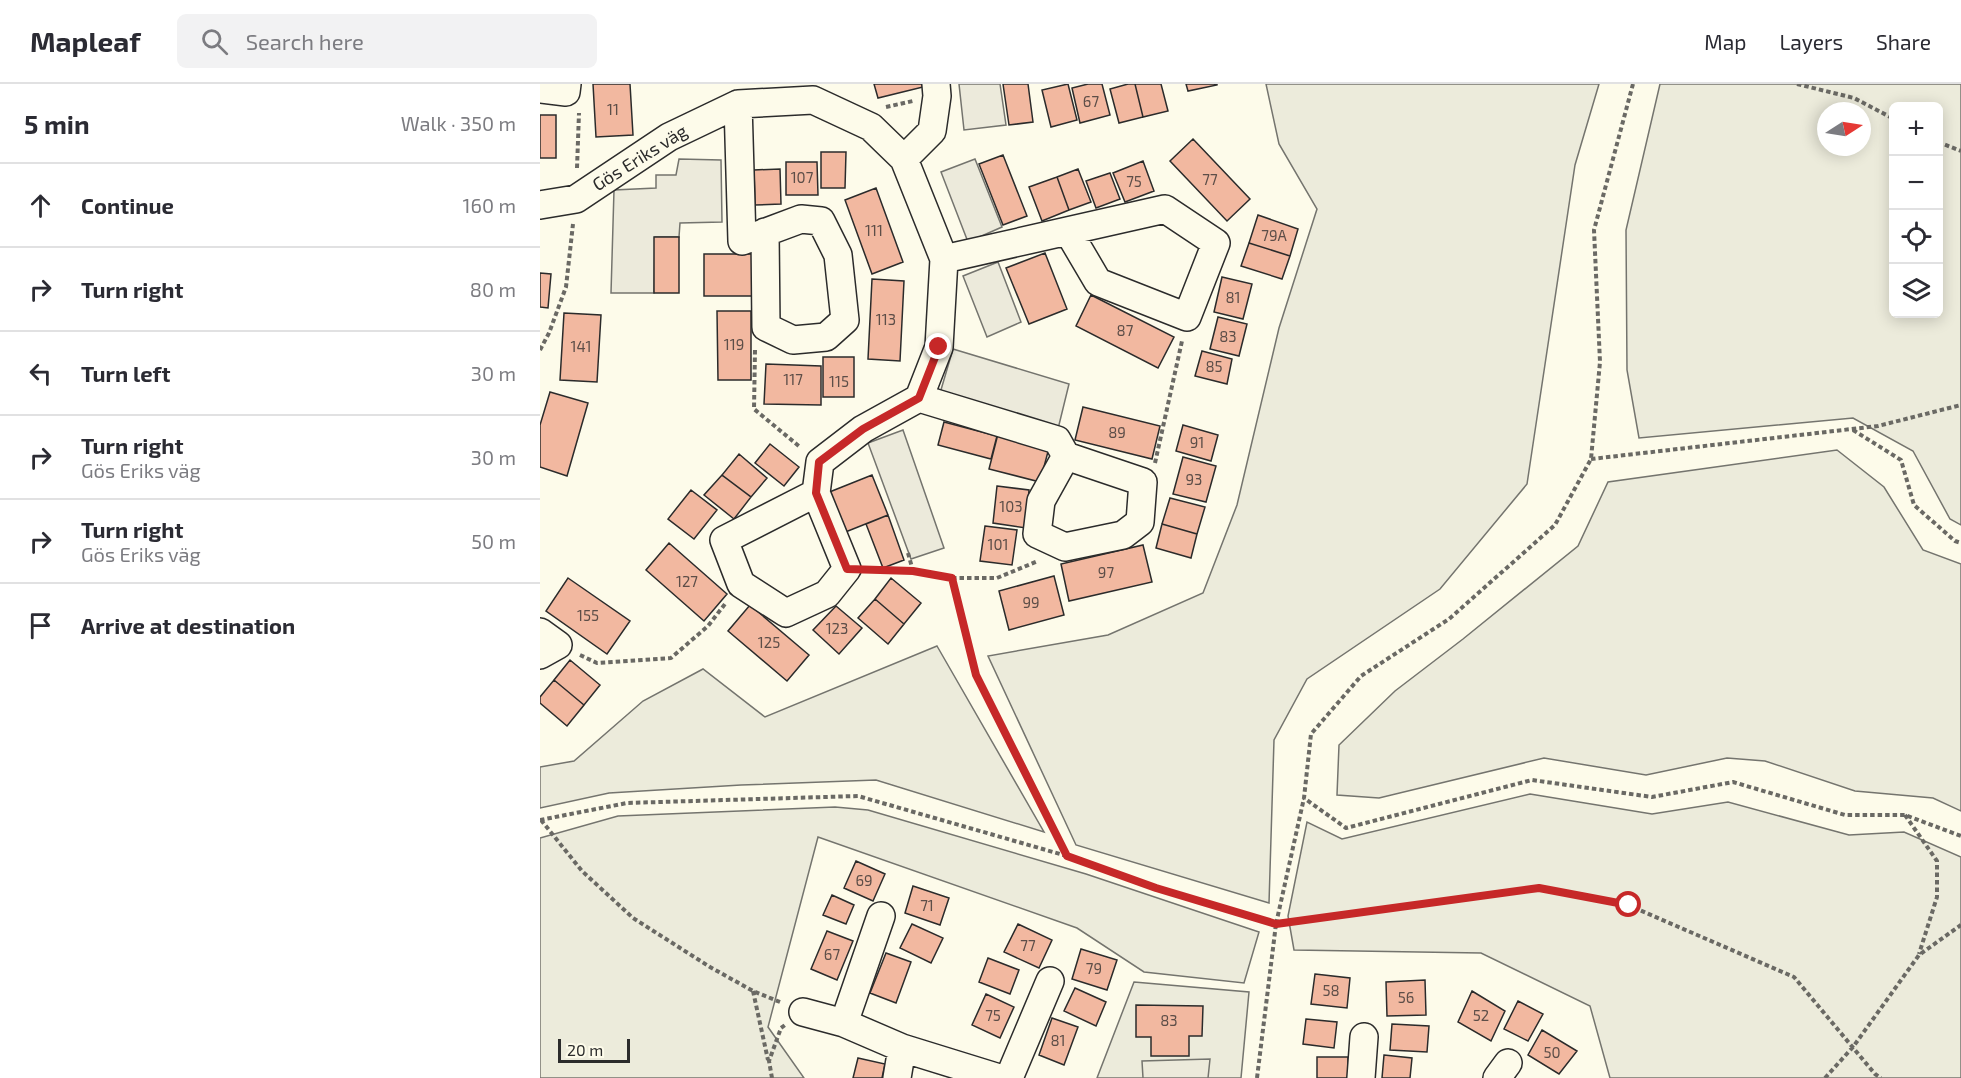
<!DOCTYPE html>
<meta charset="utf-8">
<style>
:root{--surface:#fff;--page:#f2f2f3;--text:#2b2b33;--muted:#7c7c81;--line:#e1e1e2}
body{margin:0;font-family:"Exo 2",sans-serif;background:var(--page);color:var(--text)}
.controls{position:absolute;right:18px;top:18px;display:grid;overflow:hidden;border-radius:9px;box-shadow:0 3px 15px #0003}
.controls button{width:54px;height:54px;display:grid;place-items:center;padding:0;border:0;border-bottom:2px solid var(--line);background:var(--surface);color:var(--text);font:30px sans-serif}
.compass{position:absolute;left:1277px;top:18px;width:54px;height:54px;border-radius:50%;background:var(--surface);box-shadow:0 3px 15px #0003;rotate:78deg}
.scale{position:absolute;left:18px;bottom:15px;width:72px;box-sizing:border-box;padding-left:6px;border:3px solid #2b2b2b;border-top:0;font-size:16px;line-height:21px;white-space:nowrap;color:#2b2b2b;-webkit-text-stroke:4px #fdfbea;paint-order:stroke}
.stop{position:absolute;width:18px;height:18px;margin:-14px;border:4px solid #c62828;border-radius:50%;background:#fff}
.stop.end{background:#c62828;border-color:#fff;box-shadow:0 2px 6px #0008}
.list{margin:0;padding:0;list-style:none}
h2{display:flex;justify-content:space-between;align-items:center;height:78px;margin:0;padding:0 24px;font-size:26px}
h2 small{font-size:20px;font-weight:400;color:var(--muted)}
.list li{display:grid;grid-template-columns:39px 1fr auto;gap:18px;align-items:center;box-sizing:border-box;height:84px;padding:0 24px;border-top:2px solid var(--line)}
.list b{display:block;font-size:22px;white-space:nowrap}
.list p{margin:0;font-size:20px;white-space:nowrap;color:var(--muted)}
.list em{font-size:20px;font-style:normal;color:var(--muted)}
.icon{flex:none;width:33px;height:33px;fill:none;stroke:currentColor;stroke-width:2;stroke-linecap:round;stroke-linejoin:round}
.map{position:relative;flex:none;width:1421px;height:994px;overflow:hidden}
header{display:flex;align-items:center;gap:36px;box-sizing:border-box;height:84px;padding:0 30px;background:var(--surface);border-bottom:2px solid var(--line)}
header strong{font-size:28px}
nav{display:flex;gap:33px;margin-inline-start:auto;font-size:21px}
.search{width:420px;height:54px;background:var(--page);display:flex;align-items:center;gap:15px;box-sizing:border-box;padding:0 21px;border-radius:9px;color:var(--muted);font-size:22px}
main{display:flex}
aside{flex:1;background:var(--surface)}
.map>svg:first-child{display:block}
.green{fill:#ecebdb;stroke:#74746e;stroke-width:1.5;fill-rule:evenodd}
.parking{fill:#eceadb;stroke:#74746e;stroke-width:1.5}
.building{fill:#f2b8a0;stroke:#2b2b2b;stroke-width:1.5}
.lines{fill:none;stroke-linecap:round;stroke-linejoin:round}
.minor-casing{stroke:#2b2b2b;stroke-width:30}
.path{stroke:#6a6964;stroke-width:4;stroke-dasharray:4.5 3;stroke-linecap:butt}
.minor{stroke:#fdfbea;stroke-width:27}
.route{stroke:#c62828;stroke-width:8}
.labels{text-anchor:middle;stroke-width:4.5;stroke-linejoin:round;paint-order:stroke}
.number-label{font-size:15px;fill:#5d4e48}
.street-label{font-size:18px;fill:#2b2b2b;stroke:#fdfbea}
</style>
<header>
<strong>Mapleaf</strong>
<div class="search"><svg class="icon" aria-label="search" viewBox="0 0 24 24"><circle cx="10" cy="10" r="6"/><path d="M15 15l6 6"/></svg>Search here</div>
<nav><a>Map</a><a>Layers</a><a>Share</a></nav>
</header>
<main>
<aside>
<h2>5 min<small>Walk · 350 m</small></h2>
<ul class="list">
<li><svg class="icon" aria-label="ahead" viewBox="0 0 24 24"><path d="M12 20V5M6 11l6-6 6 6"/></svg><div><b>Continue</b></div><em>160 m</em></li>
<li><svg class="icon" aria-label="right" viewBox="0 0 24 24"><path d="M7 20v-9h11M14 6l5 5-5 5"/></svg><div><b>Turn right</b></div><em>80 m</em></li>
<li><svg class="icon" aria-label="left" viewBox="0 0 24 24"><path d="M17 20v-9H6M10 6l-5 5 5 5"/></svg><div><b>Turn left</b></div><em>30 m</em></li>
<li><svg class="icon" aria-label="right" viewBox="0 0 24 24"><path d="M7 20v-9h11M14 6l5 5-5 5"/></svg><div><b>Turn right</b><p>Gös Eriks väg</p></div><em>30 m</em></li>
<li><svg class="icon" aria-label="right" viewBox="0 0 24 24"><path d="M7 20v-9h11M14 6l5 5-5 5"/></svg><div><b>Turn right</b><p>Gös Eriks väg</p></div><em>50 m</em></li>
<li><svg class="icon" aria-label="arrive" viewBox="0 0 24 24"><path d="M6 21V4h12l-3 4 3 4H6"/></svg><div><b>Arrive at destination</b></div></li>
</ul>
</aside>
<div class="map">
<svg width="1421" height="994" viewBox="0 0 1421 994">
<rect width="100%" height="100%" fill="#fdfbea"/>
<path class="green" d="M 726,0 L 1059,0 L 1035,81 L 987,400 L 900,505 L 767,595 L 734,656 L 729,819 L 536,761 L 448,572 L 568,551 L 663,509 L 697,421 L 739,244 L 777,125 L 739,60 Z
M 1120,0 L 1421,0 L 1421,441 L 1410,435 L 1373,367 L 1313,334 L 1099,354 L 1087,286 L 1086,146 ZM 1354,22 L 1398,22 L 1398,230 L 1354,230 ZM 1286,27 L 1322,27 L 1322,63 L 1286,63 Z
M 1297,366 L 1344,403 L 1383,466 L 1421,480 L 1421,727 L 1393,714 L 1315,707 L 1225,677 L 1187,674 L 1106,691 L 1004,674 L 839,714 L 797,711 L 799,661 L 855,607 L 923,555 L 1038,462 L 1068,398 Z
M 397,562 L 504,748 L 336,696 L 201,701 L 69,709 L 0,724 L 0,683 L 34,677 L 103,617 L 163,585 L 225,633 Z
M 990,710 L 1112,730 L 1188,718 L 1309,751 L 1364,748 L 1421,773 L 1421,994 L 1070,994 L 1050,922 L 941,869 L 754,866 L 748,832 L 767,738 L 802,755 Z
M 295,723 L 328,726 L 546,790 L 719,848 L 704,899 L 604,888 L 537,844 L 278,753 L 228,943 L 264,994 L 0,994 L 0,754 L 78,732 Z
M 594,898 L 709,908 L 701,994 L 557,994 Z"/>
<path class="parking" d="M 419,0 L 460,0 L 466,41 L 424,46 Z
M 139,75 L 181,76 L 182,138 L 140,139 L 139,153 L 115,153 L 114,209 L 71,209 L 74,106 L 116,104 L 116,91 L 136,91 Z
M 435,75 L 462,143 L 428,158 L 401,88 Z
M 458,178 L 481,238 L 447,253 L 423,192 Z
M 413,265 L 529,300 L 517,349 L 398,316 Z
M 363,346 L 404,464 L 371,475 L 328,359 Z
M 670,975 L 668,994 L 603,994 L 602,977 Z"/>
<path class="building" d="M 53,0 L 90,0 L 93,51 L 56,53 Z
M 334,0 L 382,0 L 383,3 L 338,14 Z
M 463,0 L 488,0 L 493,38 L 469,41 Z
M 528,0 L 537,36 L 511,43 L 502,6 Z
M 548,0 L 562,0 L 570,31 L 540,39 L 532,4 Z
M 588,0 L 595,0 L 603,33 L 579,39 L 570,5 Z
M 595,0 L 621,0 L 628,27 L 603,33 Z
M 646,0 L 677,0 L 677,1 L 648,7 Z
M 0,31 L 16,31 L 16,74 L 0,74 Z
M 653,55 L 710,115 L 687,137 L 630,77 Z
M 281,68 L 306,68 L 305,104 L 281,104 Z
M 463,71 L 487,132 L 463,141 L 439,80 Z
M 603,77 L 614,107 L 585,118 L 573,89 Z
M 246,78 L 277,78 L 278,111 L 246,111 Z
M 240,85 L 241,120 L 215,121 L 214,86 Z
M 538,85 L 551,118 L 529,126 L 517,93 Z
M 570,89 L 580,115 L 556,124 L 546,97 Z
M 517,93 L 529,126 L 502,137 L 489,103 Z
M 336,104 L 363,178 L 332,190 L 305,116 Z
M 718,131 L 758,145 L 750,172 L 709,159 Z
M 114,153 L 139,153 L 139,209 L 114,209 Z
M 709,159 L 750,172 L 742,195 L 701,182 Z
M 505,169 L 527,225 L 489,240 L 466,184 Z
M 164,170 L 217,170 L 217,212 L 164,212 Z
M 0,189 L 11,190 L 8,224 L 0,223 Z
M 682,193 L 712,200 L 703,235 L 674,228 Z
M 332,195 L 364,197 L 360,277 L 328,275 Z
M 551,211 L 634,253 L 618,284 L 536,242 Z
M 177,227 L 211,227 L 211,296 L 178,296 Z
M 24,229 L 61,231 L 57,298 L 20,296 Z
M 678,233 L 707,240 L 699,272 L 670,265 Z
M 662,267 L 692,275 L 687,300 L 655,292 Z
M 283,273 L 314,273 L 314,313 L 283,313 Z
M 226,280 L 281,282 L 281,321 L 224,320 Z
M 10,308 L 48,319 L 27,392 L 0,383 L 0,341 Z
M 543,323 L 620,342 L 612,375 L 535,356 Z
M 404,338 L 457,352 L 451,375 L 398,361 Z
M 643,341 L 678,351 L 671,377 L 636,367 Z
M 459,346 L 510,360 L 500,398 L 449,385 Z
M 230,360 L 259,383 L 244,402 L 215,379 Z
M 199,370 L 227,394 L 211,413 L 182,391 Z
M 643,373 L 676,382 L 666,418 L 633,410 Z
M 182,391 L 211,413 L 194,435 L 164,411 Z
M 332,391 L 348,431 L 303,449 L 287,409 Z
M 457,402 L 489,406 L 486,444 L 453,439 Z
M 151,406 L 177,426 L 154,455 L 128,435 Z
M 630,414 L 665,423 L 657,450 L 622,440 Z
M 348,431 L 364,476 L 343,484 L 326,440 Z
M 622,440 L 657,450 L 651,474 L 616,464 Z
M 445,442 L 477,446 L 472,481 L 440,477 Z
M 129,459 L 187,510 L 164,537 L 106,486 Z
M 603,461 L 612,498 L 529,517 L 521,480 Z
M 514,492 L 524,531 L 469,546 L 459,507 Z
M 28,494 L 90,537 L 67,570 L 6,527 Z
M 351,494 L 381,519 L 364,540 L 335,515 Z
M 335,515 L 364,540 L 348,560 L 318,534 Z
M 210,521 L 269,571 L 247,597 L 188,547 Z
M 296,522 L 322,544 L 299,570 L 273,546 Z
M 30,576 L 60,601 L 44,621 L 14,596 Z
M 14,596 L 44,621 L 27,642 L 0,619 L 0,613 Z
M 316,777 L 345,790 L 333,817 L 304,804 Z
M 373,802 L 409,814 L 400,841 L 365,829 Z
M 292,811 L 314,821 L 306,840 L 283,831 Z
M 372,840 L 403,854 L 391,879 L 360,864 Z
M 478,840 L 512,856 L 499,884 L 464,868 Z
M 287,847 L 313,857 L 297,896 L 271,885 Z
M 541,865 L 577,876 L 567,906 L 532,895 Z
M 346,869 L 371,878 L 356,919 L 330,909 Z
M 448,874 L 479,886 L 470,910 L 439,898 Z
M 775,890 L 810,894 L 807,924 L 771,920 Z
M 885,896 L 886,931 L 847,932 L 846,898 Z
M 535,904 L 566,918 L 556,942 L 524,927 Z
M 932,907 L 965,927 L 951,957 L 918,938 Z
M 446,910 L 474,923 L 460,954 L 432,941 Z
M 978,917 L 1003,930 L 988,957 L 964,945 Z
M 596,921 L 663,922 L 662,952 L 649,952 L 649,972 L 611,972 L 611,953 L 596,953 Z
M 512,934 L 538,943 L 524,981 L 499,971 Z
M 766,935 L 797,938 L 794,964 L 763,960 Z
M 852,940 L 889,942 L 887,968 L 850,966 Z
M 1002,946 L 1037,967 L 1019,990 L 988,971 Z
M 844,971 L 872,974 L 870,994 L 842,994 Z
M 777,973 L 808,973 L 808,994 L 777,994 Z
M 318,974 L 345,980 L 342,994 L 313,994 Z"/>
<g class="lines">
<defs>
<path id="minor" d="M 0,5 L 26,8 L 27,0
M 198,20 L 202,157 L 261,135 L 281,137 L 298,171 L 305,236 L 286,253 L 253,256 L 226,243 L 225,148
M 364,75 L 392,47 L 397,12 L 396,0
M 0,121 L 36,115 L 129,53 L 198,20 L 273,16 L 331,43 L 364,75 L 404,175 L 399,263 L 379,314 L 323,345 L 280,378 L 276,409 L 184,456 L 201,500 L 246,529 L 287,510 L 307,485 L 276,409
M 404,175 L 625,125 L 676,159 L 647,233 L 558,198 L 528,147
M 379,314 L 517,356 L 526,372 L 603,398 L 600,438 L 583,451 L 525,463 L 497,450 L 501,417 L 526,372
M 0,548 L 18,561 L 0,571
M 263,928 L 304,939 L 362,964 L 459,994
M 304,939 L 341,832
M 357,994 L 362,964
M 469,994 L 510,897
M 821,994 L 824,953
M 957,994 L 968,979"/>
</defs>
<use href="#minor" class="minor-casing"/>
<path class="path" d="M 1093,0 L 1054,146 L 1060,278 L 1051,375 L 1015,441 L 909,535 L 821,592 L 771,650 L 764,714 L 806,744 L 992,696 L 1112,713 L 1193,698 L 1305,731 L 1365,731 L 1421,752
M 1257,0 L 1314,14 L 1354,35
M 346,23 L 373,17
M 1398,58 L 1421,67
M 37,84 L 39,29
M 0,266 L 9,249 L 26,203 L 33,140
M 215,266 L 214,325 L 260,363
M 1313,346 L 1361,376 L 1374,421 L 1415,457 L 1421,459
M 1051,375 L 1338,342 L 1421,321
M 615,379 L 642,257
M 368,469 L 373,487 L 412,494 L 436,591 L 526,771
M 332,486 L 373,487
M 412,494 L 457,494 L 498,477
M 40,571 L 57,579 L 131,574 L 168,542 L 185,520
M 1365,731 L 1397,777 L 1397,813 L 1379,870
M 0,736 L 87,719 L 318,712 L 527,772 L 616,805 L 736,840 L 764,714
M 1,736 L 42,787 L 93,834 L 170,883 L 213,907 L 240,918
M 213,907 L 228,976
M 232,994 L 229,977 L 241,944 L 245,941
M 717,994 L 736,840 L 999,805 L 1088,821 L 1254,893 L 1335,990 L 1341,994
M 1285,994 L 1313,963 L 1379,871 L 1421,841"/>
<use href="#minor" class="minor"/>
</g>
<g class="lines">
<path class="route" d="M 399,263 L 379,314 L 323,345 L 279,378 L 276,409 L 307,485 L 373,487 L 412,494 L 436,591 L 527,772 L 616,804 L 736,840 L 999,804 L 1089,821"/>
</g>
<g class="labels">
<g class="number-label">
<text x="551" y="23">67</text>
<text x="73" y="31">11</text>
<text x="262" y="99">107</text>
<text x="670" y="101">77</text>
<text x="594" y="103">75</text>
<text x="334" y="152">111</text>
<text x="734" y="157">79A</text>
<text x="693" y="219">81</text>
<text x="346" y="241">113</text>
<text x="585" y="252">87</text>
<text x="688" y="258">83</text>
<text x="194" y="266">119</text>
<text x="41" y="268">141</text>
<text x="674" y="288">85</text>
<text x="253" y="301">117</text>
<text x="299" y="303">115</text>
<text x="577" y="354">89</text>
<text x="657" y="364">91</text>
<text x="654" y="401">93</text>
<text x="471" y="428">103</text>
<text x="458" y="466">101</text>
<text x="566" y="494">97</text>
<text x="147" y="503">127</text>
<text x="491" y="524">99</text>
<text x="48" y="537">155</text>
<text x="297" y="550">123</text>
<text x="229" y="564">125</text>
<text x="324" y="802">69</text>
<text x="387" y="827">71</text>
<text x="488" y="867">77</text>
<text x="292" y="876">67</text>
<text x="554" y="890">79</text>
<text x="791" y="912">58</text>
<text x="866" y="919">56</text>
<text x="453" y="937">75</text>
<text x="941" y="937">52</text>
<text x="629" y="942">83</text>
<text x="518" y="962">81</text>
<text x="1012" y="974">50</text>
</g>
<g class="street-label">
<text transform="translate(100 74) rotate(-32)" y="6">Gös Eriks väg</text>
</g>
</g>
</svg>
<div class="controls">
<button>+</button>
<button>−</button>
<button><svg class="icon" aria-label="locate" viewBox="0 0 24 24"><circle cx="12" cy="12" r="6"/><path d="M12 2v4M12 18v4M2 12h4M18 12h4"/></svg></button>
<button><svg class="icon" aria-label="layers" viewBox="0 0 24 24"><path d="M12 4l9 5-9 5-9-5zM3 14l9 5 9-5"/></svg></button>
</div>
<svg class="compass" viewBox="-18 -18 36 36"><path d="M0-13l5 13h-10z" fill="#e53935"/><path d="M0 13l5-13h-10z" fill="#7c7c81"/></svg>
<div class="scale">20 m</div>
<div class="stop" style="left:1089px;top:821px"></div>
<div class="stop end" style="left:399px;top:263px"></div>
</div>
</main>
